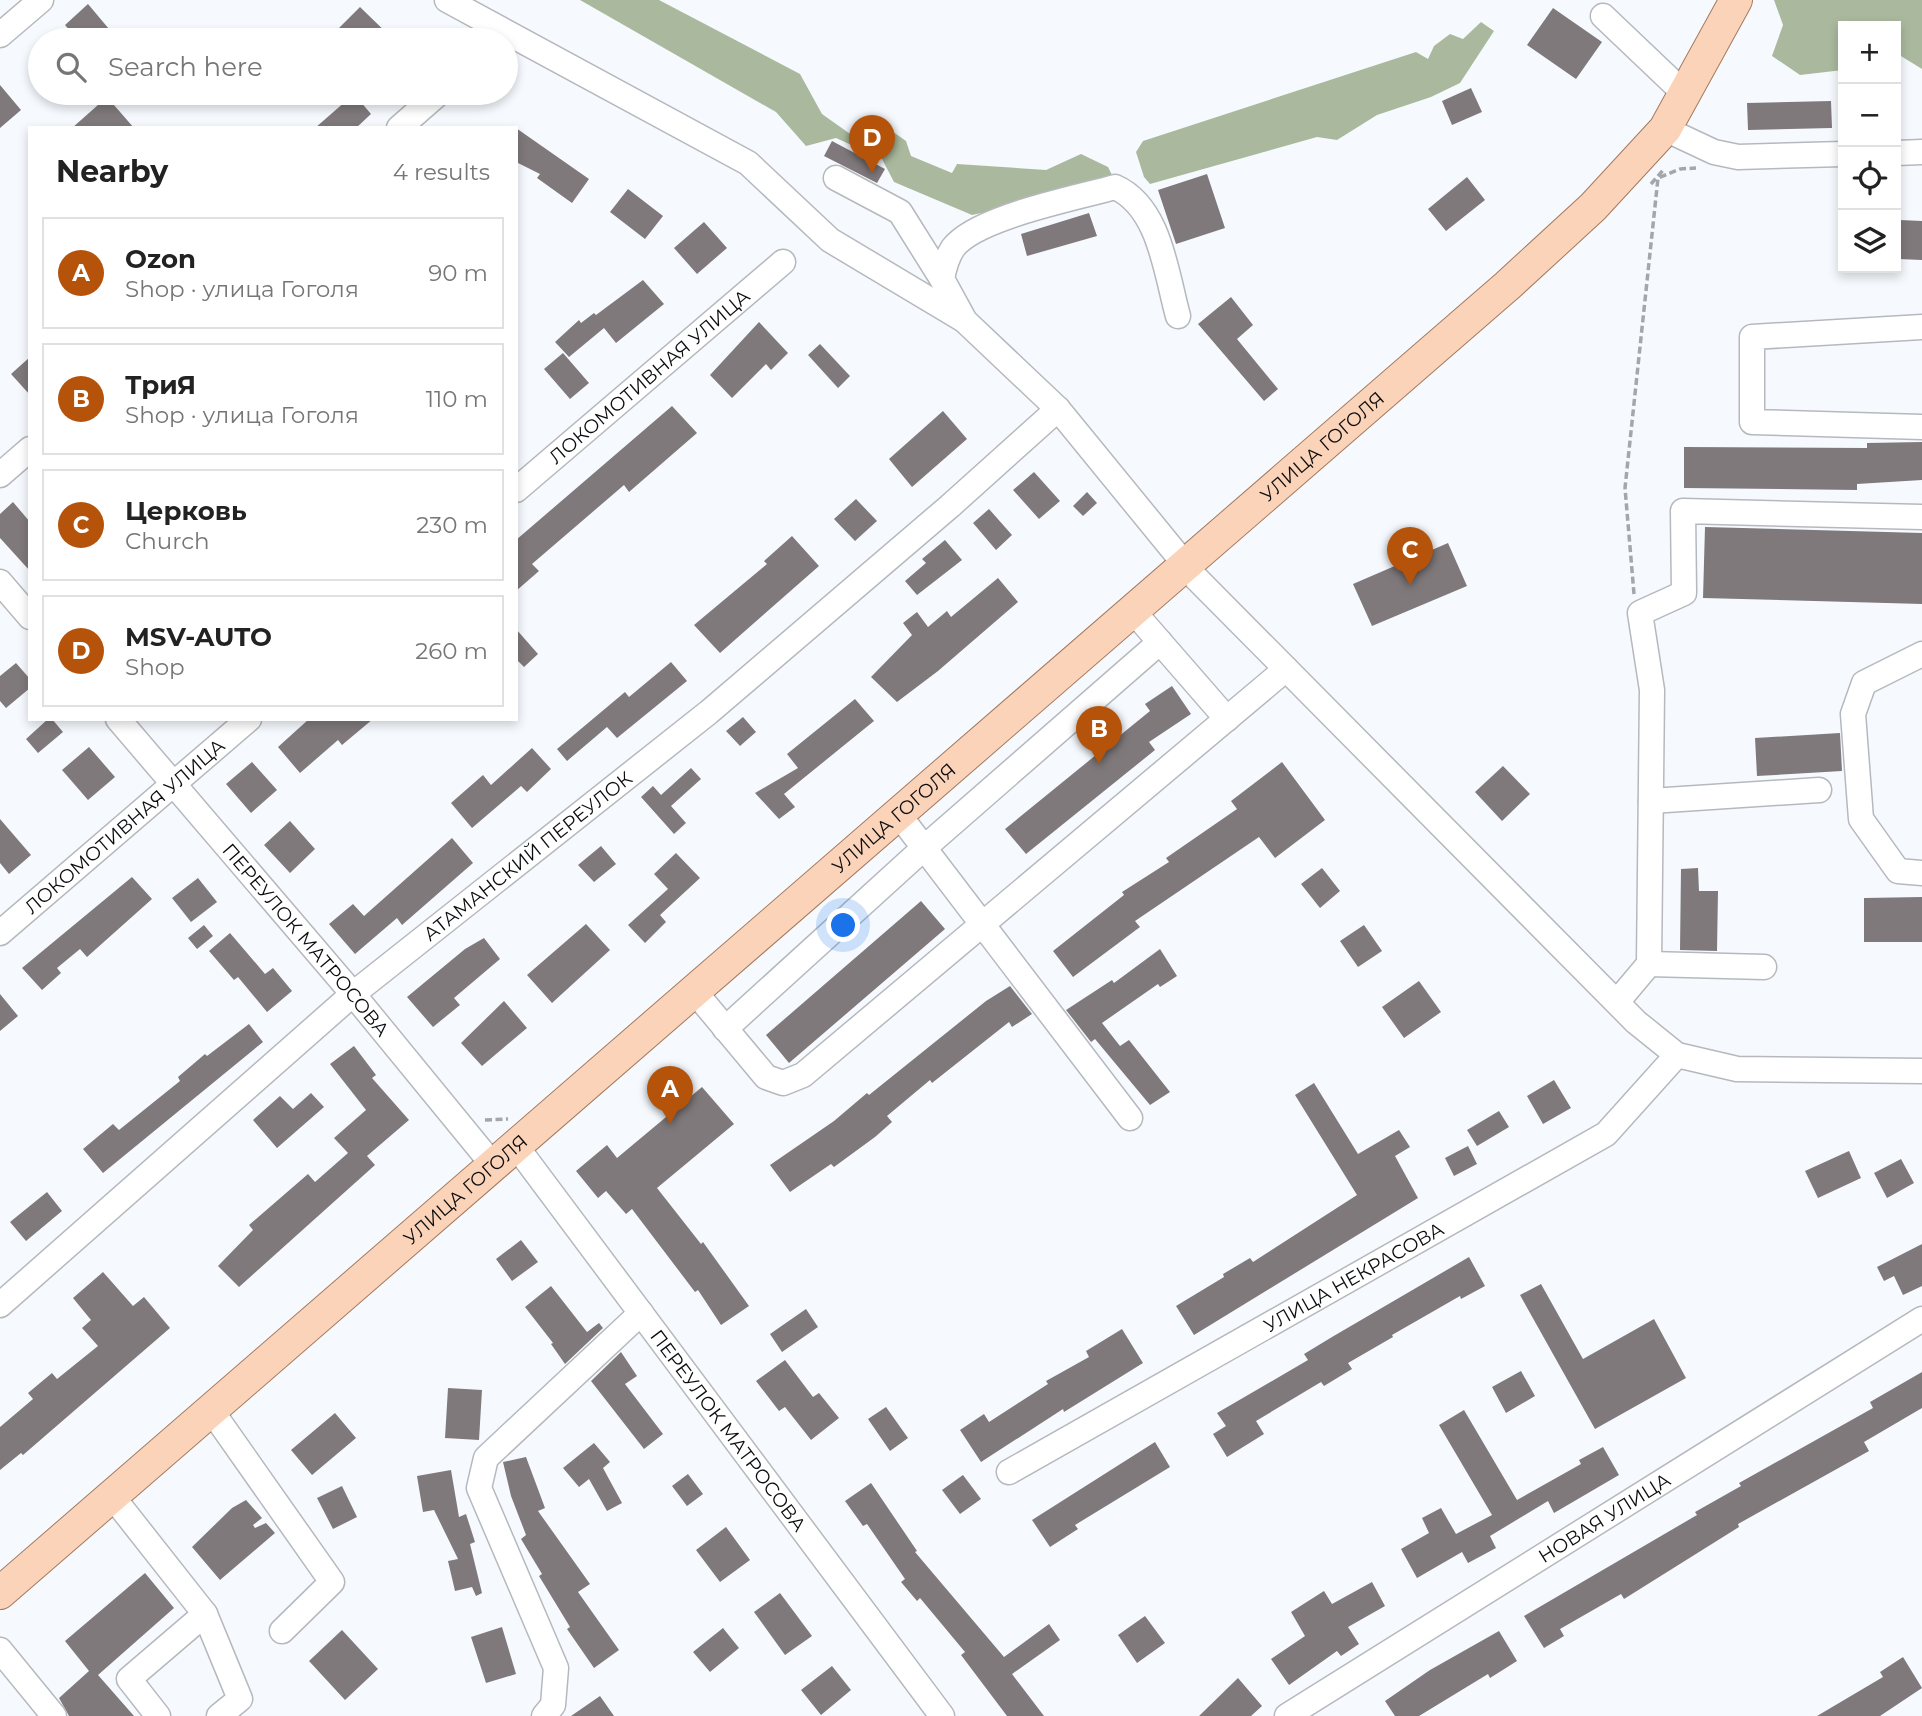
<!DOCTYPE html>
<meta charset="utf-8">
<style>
:root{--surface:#fff;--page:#f6f6f6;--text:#222;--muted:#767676;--line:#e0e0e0;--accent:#b45309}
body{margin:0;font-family:Montserrat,sans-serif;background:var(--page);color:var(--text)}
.controls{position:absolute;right:21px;top:21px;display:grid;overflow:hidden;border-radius:0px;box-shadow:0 4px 10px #0003}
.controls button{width:63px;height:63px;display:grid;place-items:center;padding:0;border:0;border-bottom:2px solid var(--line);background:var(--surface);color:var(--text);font:35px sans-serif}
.you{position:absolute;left:844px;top:926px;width:24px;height:24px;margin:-18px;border:5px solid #fff;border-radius:50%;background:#1a73e8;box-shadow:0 0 0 10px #1a73e833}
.badge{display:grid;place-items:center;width:46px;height:46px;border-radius:50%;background:var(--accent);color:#fff;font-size:23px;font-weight:700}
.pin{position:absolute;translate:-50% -58px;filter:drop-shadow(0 2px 4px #0008)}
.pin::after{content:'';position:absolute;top:37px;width:24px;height:21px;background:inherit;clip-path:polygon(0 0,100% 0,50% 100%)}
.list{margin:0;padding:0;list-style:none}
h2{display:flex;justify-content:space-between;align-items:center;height:91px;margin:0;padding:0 28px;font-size:30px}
h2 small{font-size:23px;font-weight:400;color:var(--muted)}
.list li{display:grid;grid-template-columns:46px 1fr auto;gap:21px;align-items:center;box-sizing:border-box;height:112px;margin:0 14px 14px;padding:0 14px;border:2px solid var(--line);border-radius:0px}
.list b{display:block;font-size:26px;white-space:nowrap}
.list p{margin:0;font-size:23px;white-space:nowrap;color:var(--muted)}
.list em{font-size:23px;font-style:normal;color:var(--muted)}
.icon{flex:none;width:38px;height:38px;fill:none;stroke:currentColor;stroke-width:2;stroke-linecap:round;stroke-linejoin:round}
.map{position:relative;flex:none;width:1922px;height:1716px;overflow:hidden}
.search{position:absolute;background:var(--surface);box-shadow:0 4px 10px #0003;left:28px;top:28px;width:490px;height:77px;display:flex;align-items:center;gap:18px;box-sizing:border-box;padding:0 24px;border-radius:38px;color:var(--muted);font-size:26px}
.panel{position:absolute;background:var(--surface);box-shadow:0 4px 10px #0003;left:28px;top:126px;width:490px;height:595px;border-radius:0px}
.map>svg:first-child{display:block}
.forest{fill:#aab99d}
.building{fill:#7f797b}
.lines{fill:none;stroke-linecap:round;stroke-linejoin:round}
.minor-casing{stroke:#b5b9be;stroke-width:27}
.major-casing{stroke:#a47a5f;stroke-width:34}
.path{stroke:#a3a6aa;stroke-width:3.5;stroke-dasharray:7 3.5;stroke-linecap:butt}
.minor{stroke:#fff;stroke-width:24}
.major{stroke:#fad3b9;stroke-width:32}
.labels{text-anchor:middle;stroke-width:7;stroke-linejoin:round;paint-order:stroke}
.street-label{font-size:19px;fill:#0b0c0e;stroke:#fff}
</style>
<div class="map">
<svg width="1922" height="1716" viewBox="0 0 1922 1716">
<rect width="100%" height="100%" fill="#f6faff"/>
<path class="forest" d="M 580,0 L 659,0 L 800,74 L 822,114 L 853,136 L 866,126 L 879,122 L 906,141 L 911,156 L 952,173 L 957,164 L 1046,170 L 1081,154 L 1108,167 L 1112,175 L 1102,188 L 972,215 L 894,182 L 882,159 L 836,138 L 806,146 L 776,112 Z
M 1774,0 L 1922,0 L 1922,69 L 1896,53 L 1896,26 L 1843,26 L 1843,70 L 1800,75 L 1772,56 L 1783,25 Z
M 1481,22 L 1494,31 L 1460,83 L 1431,97 L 1377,115 L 1337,140 L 1317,137 L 1150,184 L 1144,177 L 1136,152 L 1143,141 L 1416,52 L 1428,59 L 1434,46 L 1450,34 L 1463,39 Z"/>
<path class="building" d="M 88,4 L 109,29 L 95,40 L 78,40 L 65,25 Z
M 360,7 L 394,40 L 344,40 L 335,32 Z
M 1553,8 L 1602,42 L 1576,79 L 1527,45 Z
M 0,85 L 21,110 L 0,128 Z
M 1471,88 L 1482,112 L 1452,125 L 1442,101 Z
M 354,94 L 371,114 L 356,128 L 315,128 Z
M 107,97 L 134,128 L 72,128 Z
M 1831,101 L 1832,128 L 1748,130 L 1747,103 Z
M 516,128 L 589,179 L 572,203 L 537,178 L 540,174 L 516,162 Z
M 832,141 L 885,169 L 877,183 L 824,156 Z
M 1207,174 L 1225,228 L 1176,244 L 1158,190 Z
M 1467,177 L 1485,200 L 1446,231 L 1428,209 Z
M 628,189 L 663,216 L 645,239 L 610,212 Z
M 1089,213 L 1097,236 L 1027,256 L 1021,234 Z
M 1900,220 L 1922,221 L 1922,260 L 1898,259 Z
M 704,222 L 727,248 L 697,274 L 674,248 Z
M 643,280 L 664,304 L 616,343 L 604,328 L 569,357 L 555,342 L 579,320 L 581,323 L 594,313 L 596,315 Z
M 1231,297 L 1253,325 L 1237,339 L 1278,389 L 1264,401 L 1198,324 Z
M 759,322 L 788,353 L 771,370 L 766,364 L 732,398 L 710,375 Z
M 820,344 L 850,376 L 838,388 L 808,355 Z
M 563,353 L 589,383 L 570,399 L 544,369 Z
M 30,357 L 30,395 L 11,374 Z
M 672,406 L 697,433 L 629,492 L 624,485 L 532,564 L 539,571 L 516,591 L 516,540 Z
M 943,411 L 967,439 L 912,487 L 889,459 Z
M 1922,442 L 1922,480 L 1857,484 L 1857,490 L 1684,488 L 1684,447 L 1867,448 L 1867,443 Z
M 1034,472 L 1060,501 L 1039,519 L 1013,490 Z
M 1087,492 L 1097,503 L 1083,516 L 1073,506 Z
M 856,499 L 877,521 L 855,541 L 834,519 Z
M 13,502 L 30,522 L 30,571 L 0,538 L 0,514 Z
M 989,509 L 1012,535 L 996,550 L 973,523 Z
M 1705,527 L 1922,533 L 1922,604 L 1703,598 Z
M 792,536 L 819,566 L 720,653 L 694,625 L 767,564 L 764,561 Z
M 945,540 L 962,560 L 917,595 L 905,581 L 926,563 L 922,559 Z
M 1448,543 L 1467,586 L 1372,626 L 1353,584 Z
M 998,578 L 1018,602 L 938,671 L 897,702 L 871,677 L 912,635 L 903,623 L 917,612 L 928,627 L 947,611 L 951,617 Z
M 516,629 L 538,654 L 524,667 L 516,659 Z
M 671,662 L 687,681 L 617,738 L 607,727 L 567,761 L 557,749 L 625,692 L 629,697 Z
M 16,663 L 30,679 L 30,688 L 6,708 L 0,701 L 0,676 Z
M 1172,686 L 1191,714 L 1149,742 L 1155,750 L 1026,854 L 1005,829 L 1150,711 L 1145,704 Z
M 855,699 L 874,721 L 784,794 L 795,807 L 779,819 L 755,793 L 798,768 L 787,754 Z
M 743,717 L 756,732 L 740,746 L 726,731 Z
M 48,719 L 52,719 L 63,732 L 38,753 L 26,739 Z
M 309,719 L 373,719 L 342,745 L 338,740 L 300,773 L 278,747 Z
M 1840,733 L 1842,771 L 1757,776 L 1755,738 Z
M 89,747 L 115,777 L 88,800 L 62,770 Z
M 532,748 L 551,769 L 527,792 L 521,786 L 472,828 L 451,803 L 483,775 L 491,785 Z
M 252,762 L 277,790 L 251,813 L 226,784 Z
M 1282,762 L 1325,820 L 1275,858 L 1259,837 L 1135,921 L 1140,927 L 1073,977 L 1053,951 L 1124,895 L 1122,892 L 1169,862 L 1166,858 L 1237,809 L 1231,801 Z
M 1503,766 L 1530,794 L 1502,821 L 1475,792 Z
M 691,768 L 701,779 L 671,806 L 686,823 L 674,834 L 641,797 L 653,786 L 661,795 Z
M 0,819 L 31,855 L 9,874 L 0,863 Z
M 290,821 L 315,849 L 290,873 L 264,845 Z
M 452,838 L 473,863 L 402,925 L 397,918 L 355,954 L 329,924 L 353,904 L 364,916 Z
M 601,846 L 616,864 L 594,882 L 578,865 Z
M 676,853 L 700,878 L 660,915 L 666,922 L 645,943 L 628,925 L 668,889 L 654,874 Z
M 1322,868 L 1340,891 L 1320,908 L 1301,884 Z
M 1698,868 L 1699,891 L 1718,891 L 1717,951 L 1680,950 L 1681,869 Z
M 132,877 L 152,899 L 87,957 L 80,949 L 57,968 L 61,973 L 42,990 L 22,968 Z
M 198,878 L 217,902 L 191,922 L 172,898 Z
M 1922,897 L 1922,942 L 1864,942 L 1864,898 Z
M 921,901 L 945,929 L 789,1063 L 766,1035 Z
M 586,924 L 610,950 L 552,1003 L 527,975 Z
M 204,925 L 213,936 L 197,949 L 188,938 Z
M 1364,925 L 1382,951 L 1358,967 L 1340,941 Z
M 230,933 L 265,974 L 273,968 L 292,991 L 267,1012 L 238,977 L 234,980 L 209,951 Z
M 484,938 L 500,959 L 454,998 L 460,1005 L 433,1027 L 407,997 L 465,949 Z
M 1160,949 L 1177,976 L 1160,987 L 1158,984 L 1102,1023 L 1120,1046 L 1129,1040 L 1170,1092 L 1150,1105 L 1095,1039 L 1091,1042 L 1066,1010 L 1112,980 L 1114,983 Z
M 1419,981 L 1441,1012 L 1404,1038 L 1382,1007 Z
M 1010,986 L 1032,1014 L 1012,1027 L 1009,1022 L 932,1083 L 930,1080 L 887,1116 L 892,1122 L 875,1137 L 834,1167 L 831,1164 L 790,1192 L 770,1165 L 834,1121 L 867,1093 L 869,1095 L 986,1001 Z
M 0,994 L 18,1016 L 0,1031 Z
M 504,1001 L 527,1028 L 482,1066 L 461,1043 Z
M 249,1024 L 263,1042 L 103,1173 L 83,1149 L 113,1124 L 119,1130 L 180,1081 L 178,1077 L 205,1054 L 207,1056 Z
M 354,1046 L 376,1075 L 372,1078 L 409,1120 L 367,1156 L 375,1165 L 239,1287 L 218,1266 L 253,1230 L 249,1225 L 308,1174 L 315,1182 L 348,1153 L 334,1138 L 366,1110 L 330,1064 Z
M 1554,1080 L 1571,1108 L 1543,1124 L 1527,1096 Z
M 1314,1083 L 1358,1154 L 1399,1130 L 1410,1147 L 1395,1156 L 1418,1198 L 1194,1335 L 1176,1306 L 1224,1277 L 1223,1274 L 1250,1258 L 1253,1262 L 1357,1195 L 1295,1095 Z
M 702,1087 L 734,1124 L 657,1188 L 701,1244 L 703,1242 L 749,1306 L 721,1325 L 698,1290 L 695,1292 L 632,1209 L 626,1214 L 606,1191 L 598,1198 L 576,1171 L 607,1145 L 617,1158 Z
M 311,1093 L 324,1107 L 277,1148 L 253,1120 L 280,1096 L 293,1109 Z
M 1499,1111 L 1509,1127 L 1477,1146 L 1467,1130 Z
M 1468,1146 L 1477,1164 L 1454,1176 L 1445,1158 Z
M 1849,1151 L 1861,1178 L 1818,1198 L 1805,1171 Z
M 1901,1159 L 1914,1183 L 1887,1198 L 1874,1173 Z
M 47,1192 L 62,1211 L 26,1241 L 10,1222 Z
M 521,1240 L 538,1262 L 512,1281 L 496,1259 Z
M 1922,1244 L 1922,1286 L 1903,1295 L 1894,1276 L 1884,1281 L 1877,1267 Z
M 1469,1257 L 1485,1286 L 1461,1299 L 1460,1296 L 1392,1335 L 1393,1337 L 1348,1363 L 1352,1369 L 1324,1386 L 1321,1382 L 1256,1421 L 1264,1434 L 1227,1457 L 1213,1434 L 1226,1426 L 1217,1413 L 1308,1360 L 1304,1354 L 1332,1337 Z
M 103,1272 L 133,1306 L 144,1297 L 170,1328 L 23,1455 L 21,1453 L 0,1470 L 0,1427 L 33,1399 L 28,1393 L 52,1373 L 57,1379 L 98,1346 L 82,1328 L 91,1320 L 73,1298 Z
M 1541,1284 L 1583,1359 L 1654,1319 L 1686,1378 L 1595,1429 L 1520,1295 Z
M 551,1286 L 587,1332 L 599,1323 L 603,1328 L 565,1364 L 551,1344 L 553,1343 L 525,1307 Z
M 806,1309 L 818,1327 L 782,1352 L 770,1334 Z
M 1122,1329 L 1143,1363 L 1064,1412 L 1063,1409 L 981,1462 L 960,1430 L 984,1414 L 989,1422 L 1048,1384 L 1046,1381 L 1089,1357 L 1086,1351 Z
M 621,1352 L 637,1376 L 625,1384 L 663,1434 L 644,1449 L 591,1381 Z
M 785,1360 L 813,1397 L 819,1393 L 839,1418 L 811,1440 L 785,1407 L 779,1411 L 756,1381 Z
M 1521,1371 L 1535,1396 L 1506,1413 L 1492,1387 Z
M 1922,1372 L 1922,1408 L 1864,1442 L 1869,1451 L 1738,1524 L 1739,1527 L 1624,1599 L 1621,1594 L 1560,1629 L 1564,1636 L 1544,1648 L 1524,1616 L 1697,1515 L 1695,1512 L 1741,1486 L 1739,1483 L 1873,1408 L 1870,1402 Z
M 448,1388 L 482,1390 L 479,1440 L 445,1438 Z
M 886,1407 L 908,1438 L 890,1451 L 868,1419 Z
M 1464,1410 L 1517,1500 L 1581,1464 L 1579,1460 L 1603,1447 L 1619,1475 L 1554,1513 L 1548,1501 L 1490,1536 L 1496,1548 L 1468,1563 L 1462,1552 L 1417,1578 L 1401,1549 L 1429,1533 L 1422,1518 L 1441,1508 L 1456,1534 L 1492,1515 L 1439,1425 Z
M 335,1413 L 356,1438 L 312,1475 L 291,1450 Z
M 1155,1442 L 1170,1467 L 1075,1525 L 1078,1529 L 1050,1547 L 1032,1520 Z
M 594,1443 L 610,1462 L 603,1468 L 622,1503 L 607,1511 L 589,1479 L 579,1487 L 563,1468 Z
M 526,1457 L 545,1508 L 538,1511 L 590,1584 L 578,1592 L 619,1650 L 594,1668 L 567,1629 L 570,1627 L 539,1576 L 542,1574 L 521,1539 L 526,1535 L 511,1496 L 503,1462 Z
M 451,1470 L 459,1517 L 466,1514 L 475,1542 L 470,1544 L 482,1593 L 476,1596 L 472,1587 L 455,1591 L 448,1561 L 458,1559 L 434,1510 L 423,1512 L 417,1476 Z
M 688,1474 L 703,1494 L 687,1506 L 672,1486 Z
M 963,1475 L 981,1499 L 960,1514 L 942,1490 Z
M 871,1483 L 917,1551 L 915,1552 L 1004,1657 L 1049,1624 L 1060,1640 L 1012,1674 L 1044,1716 L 1007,1716 L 961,1655 L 965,1652 L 920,1598 L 917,1601 L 901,1582 L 905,1579 L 867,1524 L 863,1526 L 845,1501 Z
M 342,1486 L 357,1517 L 333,1529 L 317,1498 Z
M 246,1500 L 262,1518 L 253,1525 L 255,1528 L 266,1523 L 275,1533 L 220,1580 L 192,1547 L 232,1508 Z
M 726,1527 L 750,1560 L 720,1582 L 696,1550 Z
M 145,1573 L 174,1608 L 98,1675 L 134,1716 L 69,1716 L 59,1698 L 89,1671 L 65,1641 Z
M 1372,1582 L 1385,1606 L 1348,1627 L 1359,1644 L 1341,1656 L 1337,1651 L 1289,1685 L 1271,1659 L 1305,1636 L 1291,1612 L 1324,1591 L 1332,1604 Z
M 780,1593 L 812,1636 L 785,1655 L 754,1612 Z
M 1145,1616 L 1165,1643 L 1137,1663 L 1118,1635 Z
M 502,1627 L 516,1674 L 486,1683 L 471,1637 Z
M 723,1628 L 739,1648 L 710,1672 L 693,1652 Z
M 342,1630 L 378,1669 L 345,1700 L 309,1661 Z
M 1499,1631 L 1517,1661 L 1490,1678 L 1488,1674 L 1419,1716 L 1395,1716 L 1385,1701 L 1430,1670 Z
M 1903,1657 L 1922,1688 L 1880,1716 L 1817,1716 L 1883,1677 L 1880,1672 Z
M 832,1666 L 851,1690 L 821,1715 L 801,1690 Z
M 1238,1678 L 1262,1706 L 1251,1716 L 1199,1716 Z
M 600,1696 L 614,1716 L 571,1716 Z"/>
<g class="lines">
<defs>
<g id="minor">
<path d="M 447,0 L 748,163 L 830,240 L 962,319"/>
<path d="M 1603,16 L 1685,94"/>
<path d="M 0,35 L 41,0"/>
<path d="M 399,128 L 439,93"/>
<path d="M 1665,129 L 1714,152 L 1738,157 L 1843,154"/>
<path d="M 1896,153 L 1922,152"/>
<path d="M 836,178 L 900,212 L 942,279"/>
<path d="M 1178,316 C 1166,273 1160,207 1115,187 C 1077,198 976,217 953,248 C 947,257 944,268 942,279 L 965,321 L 1058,409 L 1196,578 L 1636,1022 L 1677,1055 L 1737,1069 L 1922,1071"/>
<path d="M 1922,327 L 1752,337 L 1752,422 L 1922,427"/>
<path d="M 0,475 L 30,449"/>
<path id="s1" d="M 516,490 L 783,262"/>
<path d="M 0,582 L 30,617"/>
<path d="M 1133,611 L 1227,719"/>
<path d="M 1922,654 L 1864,683 L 1853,714 L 1861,819 L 1898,871 L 1922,873"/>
<path id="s2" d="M 118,719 L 353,994 L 493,1165"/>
<path d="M 1651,801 L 1819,790"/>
<path d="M 899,815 L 1130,1118"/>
<path id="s3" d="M 0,933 L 249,719"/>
<path d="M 1649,964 L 1764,967"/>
<path d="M 695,992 L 766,1077 L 783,1083 L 803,1075 L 1286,669"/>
<path d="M 1617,1002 L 1649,964 L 1652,690 L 1640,613 L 1684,593 L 1683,511 L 1922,517"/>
<path d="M 725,1029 L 924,848 L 1160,642"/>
<path id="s4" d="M 516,1146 L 942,1716"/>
<path id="s5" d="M 0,1305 L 353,994 L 709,712 L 950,506 L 1058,409"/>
<path d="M 211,1410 L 332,1582 L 282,1631"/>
<path id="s6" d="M 1009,1472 L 1606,1134 L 1677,1055"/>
<path d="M 112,1496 L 205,1614 L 240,1699 L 219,1716"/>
<path d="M 0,1650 L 54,1716"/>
<path d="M 158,1716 L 129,1679 L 205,1614"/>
<path d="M 544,1716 L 553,1705 L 556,1668 L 479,1488 L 486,1458 L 641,1313"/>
<path id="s7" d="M 1287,1716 L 1922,1319"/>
</g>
<g id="major">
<path id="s8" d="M 0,1593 L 1507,286 L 1593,207 L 1665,129 L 1736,0"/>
</g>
</defs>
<use href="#minor" class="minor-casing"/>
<use href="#major" class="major-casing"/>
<path class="path" d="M 1651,184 L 1664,169
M 1634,594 L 1625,488 L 1658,178 L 1680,169 L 1696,168
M 485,1120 L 508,1119"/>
<use href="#minor" class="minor"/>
<use href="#major" class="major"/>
</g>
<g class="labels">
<g class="street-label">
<text dy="7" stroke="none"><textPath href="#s1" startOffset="175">ЛОКОМОТИВНАЯ УЛИЦА</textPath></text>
<text dy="7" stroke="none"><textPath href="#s8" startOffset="1750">УЛИЦА ГОГОЛЯ</textPath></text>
<text dy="7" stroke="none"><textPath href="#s8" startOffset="1183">УЛИЦА ГОГОЛЯ</textPath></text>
<text dy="7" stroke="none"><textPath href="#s3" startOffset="164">ЛОКОМОТИВНАЯ УЛИЦА</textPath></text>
<text dy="7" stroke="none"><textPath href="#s5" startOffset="693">АТАМАНСКИЙ ПЕРЕУЛОК</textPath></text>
<text dy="7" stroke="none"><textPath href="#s2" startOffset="290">ПЕРЕУЛОК МАТРОСОВА</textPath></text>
<text dy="7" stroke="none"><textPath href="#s8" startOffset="616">УЛИЦА ГОГОЛЯ</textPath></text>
<text dy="7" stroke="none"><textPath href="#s6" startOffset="396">УЛИЦА НЕКРАСОВА</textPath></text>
<text dy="7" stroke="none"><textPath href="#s4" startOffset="355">ПЕРЕУЛОК МАТРОСОВА</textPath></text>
<text dy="7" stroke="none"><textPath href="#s7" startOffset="374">НОВАЯ УЛИЦА</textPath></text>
</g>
</g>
</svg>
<div class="controls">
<button>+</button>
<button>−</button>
<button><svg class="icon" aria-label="locate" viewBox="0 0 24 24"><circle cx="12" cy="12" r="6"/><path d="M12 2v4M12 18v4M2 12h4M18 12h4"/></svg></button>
<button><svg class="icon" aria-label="layers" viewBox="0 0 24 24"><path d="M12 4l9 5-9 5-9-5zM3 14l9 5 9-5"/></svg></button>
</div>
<div class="you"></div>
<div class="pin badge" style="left:670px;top:1124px">A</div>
<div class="pin badge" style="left:1099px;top:764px">B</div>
<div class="pin badge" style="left:1410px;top:585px">C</div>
<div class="pin badge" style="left:872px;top:173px">D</div>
<div class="search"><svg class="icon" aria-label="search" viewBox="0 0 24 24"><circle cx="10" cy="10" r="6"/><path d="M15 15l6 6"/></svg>Search here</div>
<section class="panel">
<h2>Nearby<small>4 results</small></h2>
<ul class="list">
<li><span class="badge">A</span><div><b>Ozon</b><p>Shop · улица Гоголя</p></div><em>90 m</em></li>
<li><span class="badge">B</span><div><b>ТриЯ</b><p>Shop · улица Гоголя</p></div><em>110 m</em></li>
<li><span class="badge">C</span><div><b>Церковь</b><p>Church</p></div><em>230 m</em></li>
<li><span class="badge">D</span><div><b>MSV-AUTO</b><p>Shop</p></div><em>260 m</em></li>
</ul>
</section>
</div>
